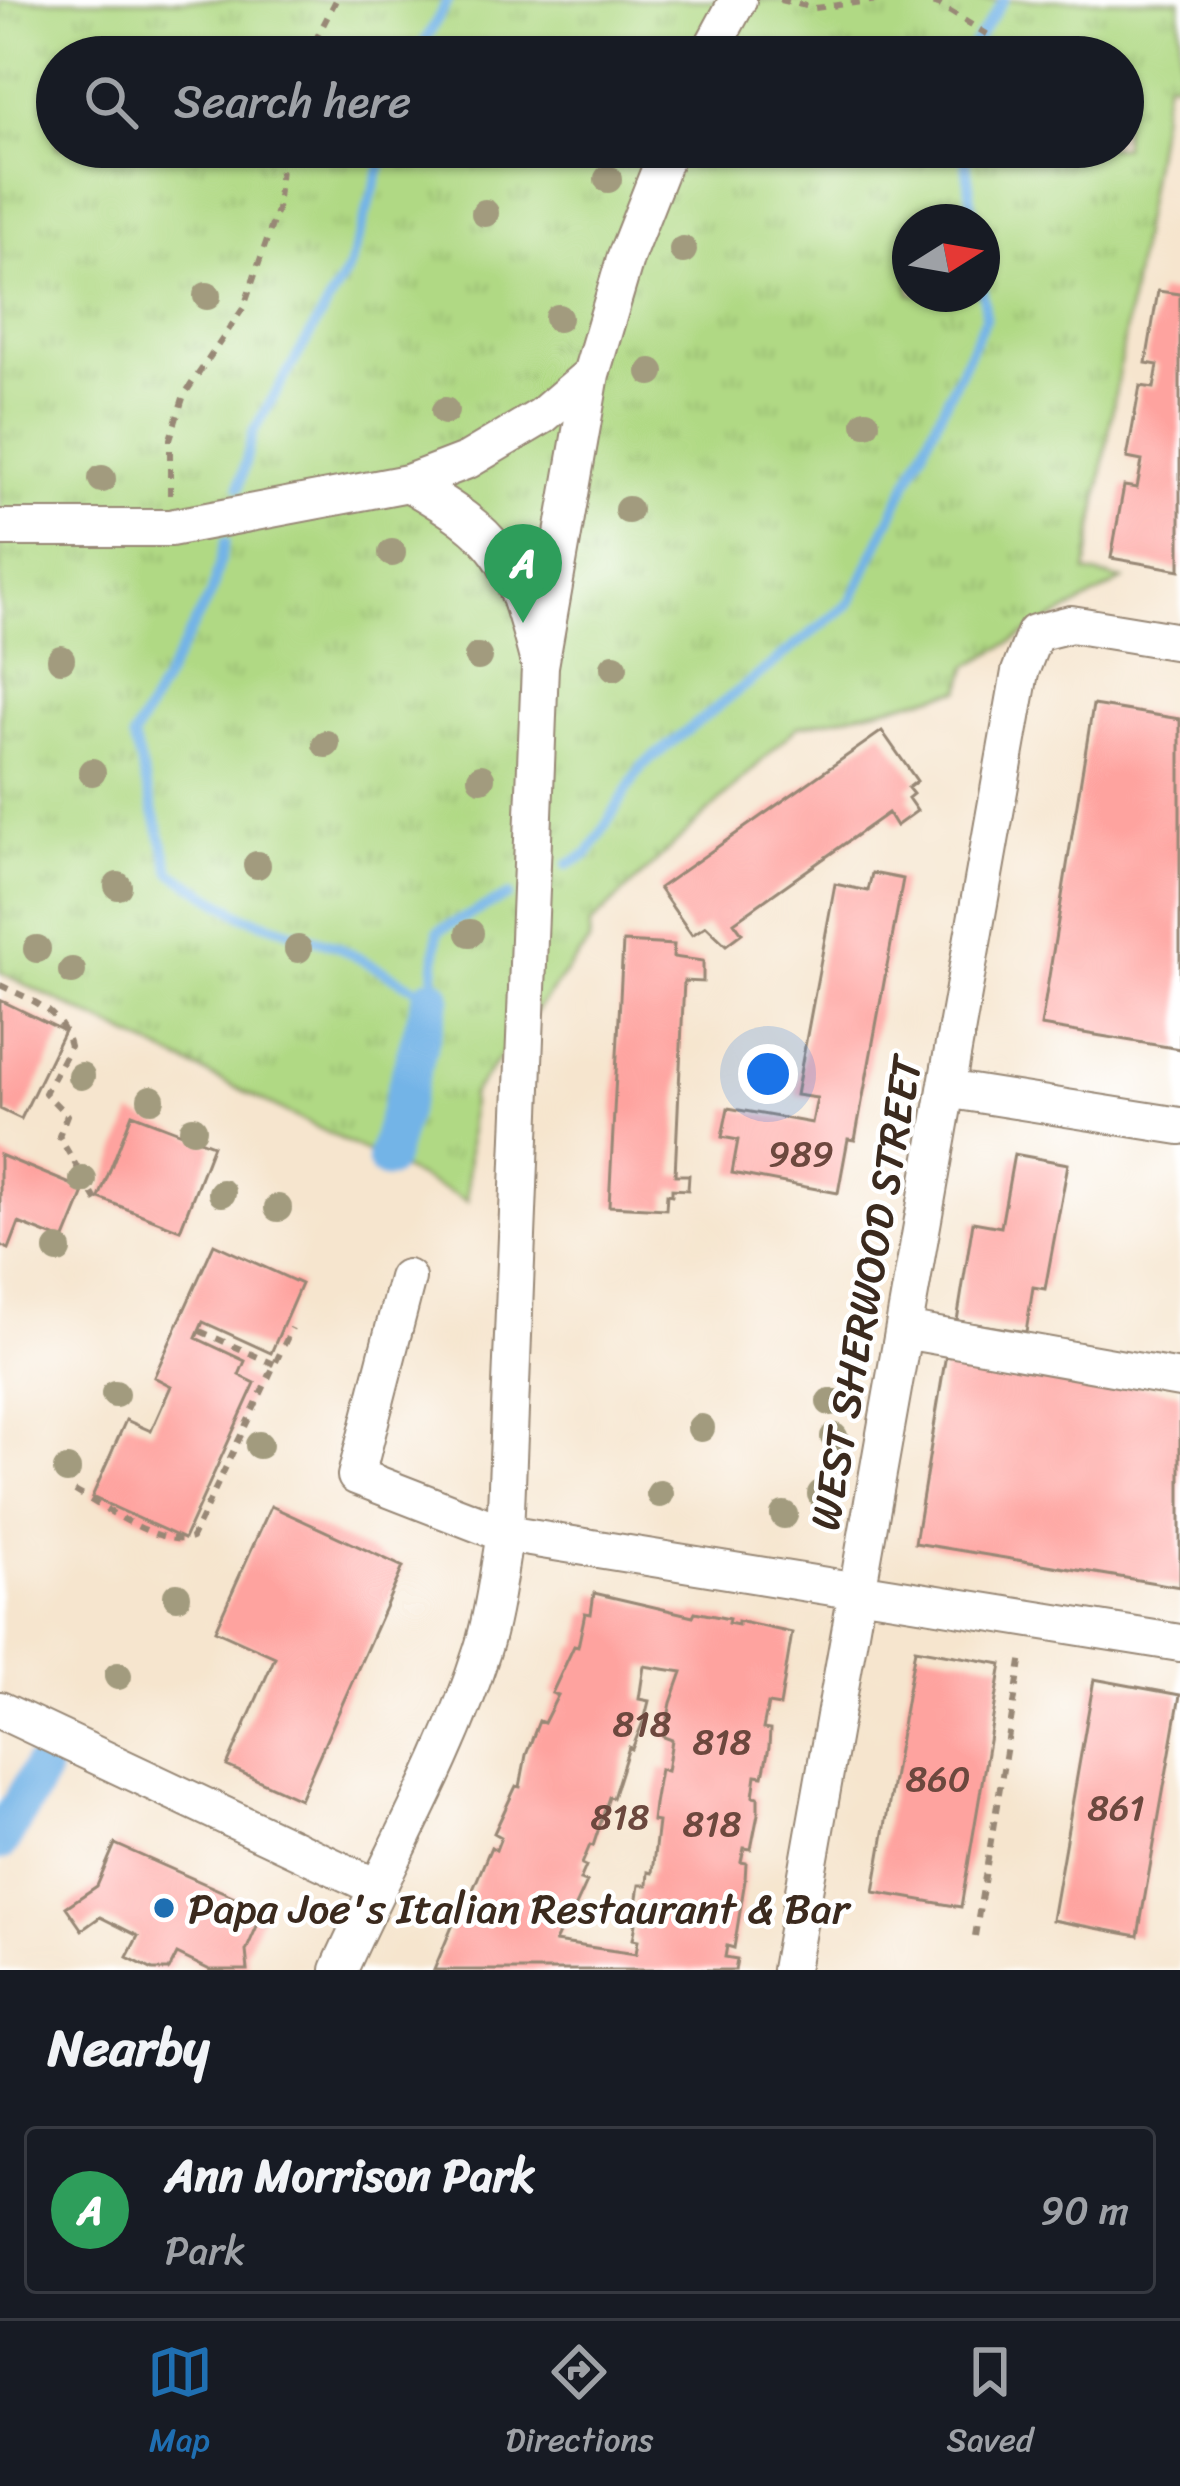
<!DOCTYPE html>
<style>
:root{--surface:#171b24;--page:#242831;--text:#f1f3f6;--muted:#9ea1a6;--line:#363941;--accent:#1f6fb2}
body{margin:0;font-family:Sriracha,sans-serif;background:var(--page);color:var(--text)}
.compass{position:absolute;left:892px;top:204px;width:108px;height:108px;border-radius:50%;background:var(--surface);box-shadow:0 3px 9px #0004;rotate:79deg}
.you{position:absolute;left:768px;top:1074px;width:42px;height:42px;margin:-30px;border:9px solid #fff;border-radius:50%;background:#1a73e8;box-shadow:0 0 0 18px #1a73e833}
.badge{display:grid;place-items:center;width:78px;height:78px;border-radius:50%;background:var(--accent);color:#fff;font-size:39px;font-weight:700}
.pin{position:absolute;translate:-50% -99px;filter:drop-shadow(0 3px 6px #0008)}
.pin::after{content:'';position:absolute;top:63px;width:42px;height:36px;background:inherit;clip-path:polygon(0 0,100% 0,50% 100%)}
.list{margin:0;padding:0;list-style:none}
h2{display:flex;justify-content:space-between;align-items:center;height:156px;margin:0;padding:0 48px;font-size:51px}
h2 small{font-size:39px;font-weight:400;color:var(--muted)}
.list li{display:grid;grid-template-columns:78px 1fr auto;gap:36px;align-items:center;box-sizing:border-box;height:168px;margin:0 24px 24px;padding:0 24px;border:3px solid var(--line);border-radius:12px}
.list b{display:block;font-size:45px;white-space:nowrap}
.list p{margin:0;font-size:39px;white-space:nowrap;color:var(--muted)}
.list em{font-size:39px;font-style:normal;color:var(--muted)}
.icon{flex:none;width:66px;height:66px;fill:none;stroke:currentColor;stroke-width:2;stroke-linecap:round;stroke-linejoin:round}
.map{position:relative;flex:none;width:1180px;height:1970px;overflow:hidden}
.search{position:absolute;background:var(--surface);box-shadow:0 3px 9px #0004;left:36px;right:36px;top:36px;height:132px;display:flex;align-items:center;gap:30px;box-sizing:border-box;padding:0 42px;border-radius:66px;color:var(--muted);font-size:45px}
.sheet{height:348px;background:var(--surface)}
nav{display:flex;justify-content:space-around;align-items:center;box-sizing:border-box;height:168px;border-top:3px solid var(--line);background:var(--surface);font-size:33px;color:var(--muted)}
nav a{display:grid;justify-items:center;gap:6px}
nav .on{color:var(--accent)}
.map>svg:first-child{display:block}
.park{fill:url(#park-tufts);stroke:#768251;stroke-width:3;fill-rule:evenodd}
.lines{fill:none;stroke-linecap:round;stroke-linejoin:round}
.stream{stroke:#73b4e7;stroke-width:10}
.canal{stroke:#73b4e7;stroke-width:39}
.building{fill:#fea39f;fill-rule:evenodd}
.minor-casing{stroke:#988876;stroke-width:40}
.path{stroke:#988876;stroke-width:6;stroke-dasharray:9 9;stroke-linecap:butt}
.minor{stroke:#fff;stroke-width:36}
.tree{fill:#a29b7e}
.poi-dot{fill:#1f6fb2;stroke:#fff;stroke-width:4.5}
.labels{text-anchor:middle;stroke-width:9;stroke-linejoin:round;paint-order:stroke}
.number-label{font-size:36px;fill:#6c483e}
.street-label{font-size:42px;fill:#3b2a1e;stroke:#fff}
.poi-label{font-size:42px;fill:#3b2a1e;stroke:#fff;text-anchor:start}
</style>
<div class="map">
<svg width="1180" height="1970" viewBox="0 0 1180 1970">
<defs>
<pattern id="park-tufts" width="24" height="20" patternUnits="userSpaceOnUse" patternTransform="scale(3)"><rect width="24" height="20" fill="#b0d984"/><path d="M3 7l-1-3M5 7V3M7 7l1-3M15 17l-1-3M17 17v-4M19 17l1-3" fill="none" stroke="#98ba72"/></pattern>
</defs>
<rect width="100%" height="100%" fill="#fff"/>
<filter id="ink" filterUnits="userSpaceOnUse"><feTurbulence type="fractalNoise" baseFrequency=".00833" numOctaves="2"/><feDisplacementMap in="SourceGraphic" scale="24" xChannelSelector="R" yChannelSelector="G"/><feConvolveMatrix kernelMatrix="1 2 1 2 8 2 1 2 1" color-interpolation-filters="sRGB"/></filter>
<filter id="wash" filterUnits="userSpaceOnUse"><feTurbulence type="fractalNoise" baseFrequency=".004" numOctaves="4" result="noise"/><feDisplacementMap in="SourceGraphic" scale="48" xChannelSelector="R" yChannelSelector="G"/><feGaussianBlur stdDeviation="2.7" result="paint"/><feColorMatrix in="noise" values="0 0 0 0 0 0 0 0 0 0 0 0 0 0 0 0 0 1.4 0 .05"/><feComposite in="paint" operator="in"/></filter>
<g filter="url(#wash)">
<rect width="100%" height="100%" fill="#f6e5ce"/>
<path class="park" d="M 0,0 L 1180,0 L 1180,82 L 1166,81 L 1086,572 L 1123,580 L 968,666 L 961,690 L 797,727 L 590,925 L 589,942 L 471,1095 L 467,1201 L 0,972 ZM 57,57 L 1123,57 L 1123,147 L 57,147 ZM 910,222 L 982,222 L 982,294 L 910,294 Z"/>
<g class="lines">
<path class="stream" d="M 416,57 L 448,0
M 965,57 L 1004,0
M 964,147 L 974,222
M 239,487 L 253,432 L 349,268 L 387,147
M 225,542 L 212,592 L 133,738 L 171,872 L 243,916 L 336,946 L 432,997 L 438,931 L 509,895
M 567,865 L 588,854 L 642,766 L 850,603 L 986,317 L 982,286"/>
<path class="canal" d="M 386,1159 L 432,997
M 0,1841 L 40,1771"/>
</g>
<g id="blocks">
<path class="building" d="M 1158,291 L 1180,294 L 1180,570 L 1111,558 L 1124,486 L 1137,488 L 1142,461 L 1127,458 L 1140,386 L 1154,388 L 1158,365 L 1146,363 Z
M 1093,705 L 1180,719 L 1180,1049 L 1041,1026 Z
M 882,731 L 917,781 L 908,788 L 913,794 L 908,798 L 917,811 L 896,826 L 888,813 L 734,922 L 742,933 L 726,945 L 706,926 L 692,935 L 659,888 Z
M 872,873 L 903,879 L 855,1140 L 848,1139 L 838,1193 L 732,1173 L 738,1140 L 722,1137 L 728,1108 L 812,1123 L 817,1098 L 796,1095 L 835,884 L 868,891 Z
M 623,942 L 674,945 L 673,957 L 703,961 L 703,982 L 684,981 L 675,1175 L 689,1175 L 688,1190 L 672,1189 L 672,1195 L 667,1194 L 666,1209 L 609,1206 Z
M 0,1000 L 64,1031 L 21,1119 L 0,1109 Z
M 132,1114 L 213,1145 L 180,1230 L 99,1198 Z
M 1014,1154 L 1068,1164 L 1045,1289 L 1033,1287 L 1026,1332 L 957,1321 L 973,1222 L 1001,1227 Z
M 0,1155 L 85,1190 L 64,1241 L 19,1223 L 9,1249 L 0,1245 Z
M 214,1244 L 301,1284 L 271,1353 L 203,1322 L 196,1338 L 245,1361 L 239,1375 L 255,1383 L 184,1539 L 92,1497 L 126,1420 L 151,1431 L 171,1386 L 154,1377 Z
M 946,1354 L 1180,1393 L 1180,1587 L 915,1543 Z
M 271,1506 L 403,1567 L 300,1799 L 227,1766 L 275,1657 L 215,1630 Z
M 594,1593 L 693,1616 L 695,1612 L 729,1619 L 728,1623 L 738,1625 L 738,1621 L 792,1633 L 780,1706 L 768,1704 L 763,1729 L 770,1730 L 769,1747 L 763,1776 L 756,1775 L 753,1796 L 758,1797 L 758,1814 L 751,1849 L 744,1848 L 741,1862 L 746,1863 L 745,1880 L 734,1948 L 727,1946 L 725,1957 L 737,1959 L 735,1970 L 434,1970 L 461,1905 L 470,1909 L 474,1901 L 469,1899 L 491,1847 L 496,1850 L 501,1837 L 494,1833 L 516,1786 L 520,1787 L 526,1755 L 539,1721 L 544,1723 L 558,1695 L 552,1693 L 574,1646 L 578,1647 L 585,1613 L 591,1614 ZM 644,1666 L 682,1672 L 671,1703 L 664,1737 L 672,1740 L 667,1771 L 660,1769 L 654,1804 L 652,1821 L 658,1822 L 652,1873 L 648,1872 L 647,1885 L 639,1885 L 633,1923 L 636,1924 L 633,1939 L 638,1940 L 636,1954 L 555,1942 L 561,1929 L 565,1930 L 587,1882 L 580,1880 L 586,1866 L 582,1864 L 590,1845 L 593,1846 L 609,1797 L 613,1798 L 629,1747 L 632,1749 L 645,1717 L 649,1701 L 639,1699 Z
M 915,1649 L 1002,1664 L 961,1907 L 874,1892 Z
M 1094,1679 L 1180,1695 L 1138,1936 L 1052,1920 Z
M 115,1844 L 264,1910 L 246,1951 L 248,1970 L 210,1970 L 177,1954 L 169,1970 L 153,1970 L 127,1957 L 138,1936 L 100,1917 L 82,1930 L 66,1907 L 97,1886 Z"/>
</g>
</g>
<g filter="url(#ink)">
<use href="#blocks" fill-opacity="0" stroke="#988876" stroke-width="3"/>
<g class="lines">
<defs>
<path id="minor" d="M 707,57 L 738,0
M 408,483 C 501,537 511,555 538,659
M 0,528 L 170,528 L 408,483 L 468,460 L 542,416 L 591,374
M 946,1089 L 1180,1126
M 407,1278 L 356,1476 L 505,1534 L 1180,1643
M 904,1330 L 1180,1379
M 0,1710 L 376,1887
M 339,1970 C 386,1864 447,1762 482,1651 C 494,1614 498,1572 505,1534 L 540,666 L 591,374 L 626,256 L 669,147
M 790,1970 L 1020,672 L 1035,633 L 1071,624 L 1180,642"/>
</defs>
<use href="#minor" class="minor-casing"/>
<path class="path" d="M 780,0 L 815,8 L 878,0
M 915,0 L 939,5 L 990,36
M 307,57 L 336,0
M 170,495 L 170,439 L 184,395 L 244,307 L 277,210 L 283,147
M 0,985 C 31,1000 61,1009 70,1046 L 45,1093 L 67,1115 L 59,1136 L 99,1205
M 200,1331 L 274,1364
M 75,1491 C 102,1506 163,1548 192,1538 L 292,1328
M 975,1936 L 1022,1656"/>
<use href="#minor" class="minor"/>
</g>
<g class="tree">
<circle cx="608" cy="179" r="14"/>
<circle cx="485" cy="213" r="14"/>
<circle cx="683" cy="250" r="14"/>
<circle cx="207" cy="296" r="14"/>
<circle cx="558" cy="318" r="14"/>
<circle cx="651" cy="372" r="14"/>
<circle cx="445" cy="411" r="14"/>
<circle cx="866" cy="423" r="14"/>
<circle cx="102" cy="479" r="14"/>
<circle cx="628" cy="510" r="14"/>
<circle cx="392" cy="553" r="14"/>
<circle cx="478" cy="657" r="14"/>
<circle cx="61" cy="659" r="14"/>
<circle cx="614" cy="667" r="14"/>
<circle cx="326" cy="744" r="14"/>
<circle cx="92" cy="772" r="14"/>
<circle cx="481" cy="778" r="14"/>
<circle cx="257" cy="865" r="14"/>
<circle cx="118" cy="886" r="14"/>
<circle cx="470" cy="933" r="14"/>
<circle cx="37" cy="949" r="14"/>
<circle cx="298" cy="949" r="14"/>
<circle cx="72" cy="971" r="14"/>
<circle cx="81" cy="1076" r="14"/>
<circle cx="151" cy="1099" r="14"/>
<circle cx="193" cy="1129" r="14"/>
<circle cx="83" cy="1180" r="14"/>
<circle cx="222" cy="1193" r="14"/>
<circle cx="278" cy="1208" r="14"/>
<circle cx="58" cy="1250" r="14"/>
<circle cx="115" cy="1394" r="14"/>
<circle cx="830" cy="1402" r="14"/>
<circle cx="701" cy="1428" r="14"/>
<circle cx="834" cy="1437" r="14"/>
<circle cx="259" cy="1445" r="14"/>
<circle cx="67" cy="1470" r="14"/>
<circle cx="660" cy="1494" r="14"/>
<circle cx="821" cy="1494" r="14"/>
<circle cx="784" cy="1515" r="14"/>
<circle cx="177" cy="1596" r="14"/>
<circle cx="118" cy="1676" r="14"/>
</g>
</g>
<circle class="poi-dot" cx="164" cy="1908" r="12"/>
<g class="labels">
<g class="number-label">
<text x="801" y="1166">989</text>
<text x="642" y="1736">818</text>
<text x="722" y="1754">818</text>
<text x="938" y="1791">860</text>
<text x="1116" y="1820">861</text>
<text x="620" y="1829">818</text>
<text x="712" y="1836">818</text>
</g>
<g class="street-label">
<text transform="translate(865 1293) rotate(-80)" y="15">WEST SHERWOOD STREET</text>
</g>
<g class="poi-label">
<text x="188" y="1923">Papa Joe's Italian Restaurant &amp; Bar</text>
</g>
</g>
</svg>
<svg class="compass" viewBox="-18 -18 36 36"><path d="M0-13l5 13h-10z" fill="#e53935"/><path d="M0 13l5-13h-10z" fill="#9ea1a6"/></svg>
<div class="you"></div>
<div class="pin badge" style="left:523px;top:623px;background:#2e9e5b">A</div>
<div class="search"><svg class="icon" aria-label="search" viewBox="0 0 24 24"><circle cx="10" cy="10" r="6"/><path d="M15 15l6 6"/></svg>Search here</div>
</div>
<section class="sheet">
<h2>Nearby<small></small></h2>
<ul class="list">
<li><span class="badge" style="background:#2e9e5b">A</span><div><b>Ann Morrison Park</b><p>Park</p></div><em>90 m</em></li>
</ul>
</section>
<nav>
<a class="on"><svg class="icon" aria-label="map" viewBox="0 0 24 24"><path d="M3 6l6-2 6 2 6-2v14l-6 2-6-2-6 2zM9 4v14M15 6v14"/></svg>Map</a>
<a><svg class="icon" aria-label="directions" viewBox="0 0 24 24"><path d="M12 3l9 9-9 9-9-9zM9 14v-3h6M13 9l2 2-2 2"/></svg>Directions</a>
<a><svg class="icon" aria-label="saved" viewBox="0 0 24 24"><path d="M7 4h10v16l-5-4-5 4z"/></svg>Saved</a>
</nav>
